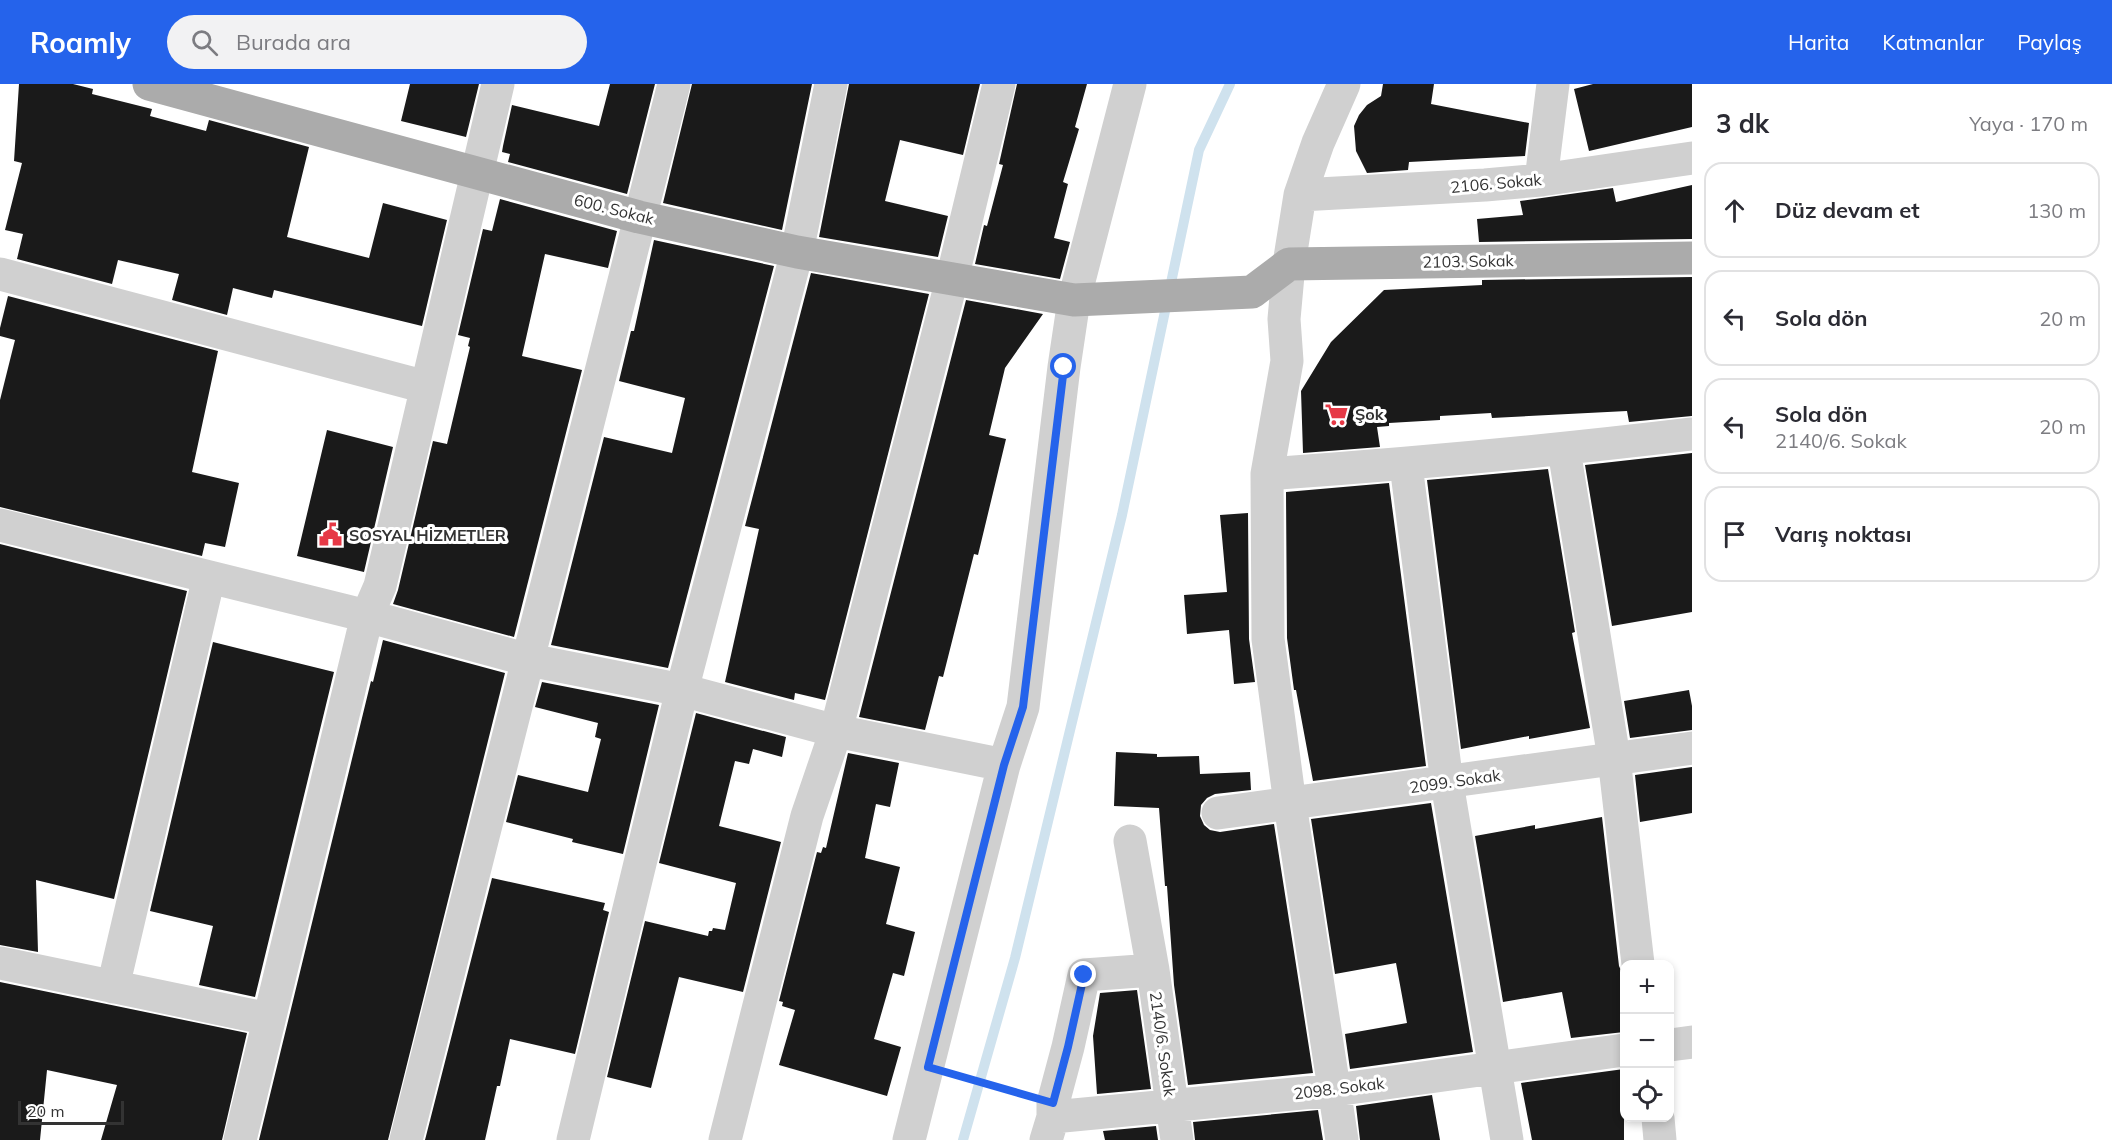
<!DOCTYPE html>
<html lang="tr">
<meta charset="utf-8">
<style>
:root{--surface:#fff;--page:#f2f2f3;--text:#2b2b33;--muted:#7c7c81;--line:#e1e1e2;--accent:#2563eb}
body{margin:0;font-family:Mulish,sans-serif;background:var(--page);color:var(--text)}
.controls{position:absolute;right:18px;bottom:18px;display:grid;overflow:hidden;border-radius:12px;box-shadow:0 3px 9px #0003}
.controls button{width:54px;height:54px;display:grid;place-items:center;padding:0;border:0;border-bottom:2px solid var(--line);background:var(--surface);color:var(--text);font:30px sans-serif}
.scale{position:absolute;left:18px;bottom:15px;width:106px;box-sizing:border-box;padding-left:6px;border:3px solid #333;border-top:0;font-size:16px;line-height:21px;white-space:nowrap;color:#333;-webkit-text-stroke:4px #fff;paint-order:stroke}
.stop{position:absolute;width:18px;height:18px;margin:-14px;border:4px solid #2563eb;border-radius:50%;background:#fff}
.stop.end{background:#2563eb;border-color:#fff;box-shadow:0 2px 6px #0008}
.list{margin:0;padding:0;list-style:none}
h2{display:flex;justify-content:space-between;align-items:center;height:78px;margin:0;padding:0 24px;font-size:26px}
h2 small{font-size:20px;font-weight:400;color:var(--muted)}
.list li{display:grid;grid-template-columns:39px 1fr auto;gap:18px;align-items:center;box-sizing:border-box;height:96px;margin:0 12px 12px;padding:0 12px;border:2px solid var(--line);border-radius:18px}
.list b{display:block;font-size:22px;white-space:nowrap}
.list p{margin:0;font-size:20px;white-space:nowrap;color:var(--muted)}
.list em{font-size:20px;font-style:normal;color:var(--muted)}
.icon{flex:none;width:33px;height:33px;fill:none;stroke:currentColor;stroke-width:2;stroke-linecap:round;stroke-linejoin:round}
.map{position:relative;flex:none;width:1692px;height:1056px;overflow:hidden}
header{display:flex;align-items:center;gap:36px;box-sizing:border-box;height:84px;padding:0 30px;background:var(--accent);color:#fff}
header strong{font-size:28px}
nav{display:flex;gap:33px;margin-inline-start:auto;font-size:21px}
.search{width:420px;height:54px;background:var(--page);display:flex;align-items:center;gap:15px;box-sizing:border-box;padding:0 21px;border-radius:33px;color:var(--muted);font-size:22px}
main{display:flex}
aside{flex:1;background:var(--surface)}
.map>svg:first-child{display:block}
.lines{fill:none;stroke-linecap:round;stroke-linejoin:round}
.stream{stroke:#cfe2ee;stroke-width:10}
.building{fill:#1a1a1a}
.path{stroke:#cdcdcd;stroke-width:4;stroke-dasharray:3 3;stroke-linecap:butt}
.minor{stroke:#d0d0d0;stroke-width:33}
.major{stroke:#ababab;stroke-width:33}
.route{stroke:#2563eb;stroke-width:8}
.labels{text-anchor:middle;stroke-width:6;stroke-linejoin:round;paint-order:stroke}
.street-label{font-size:16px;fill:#333;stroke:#fff}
.poi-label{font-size:16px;font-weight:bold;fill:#333;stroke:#fff;text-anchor:start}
</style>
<header>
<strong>Roamly</strong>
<div class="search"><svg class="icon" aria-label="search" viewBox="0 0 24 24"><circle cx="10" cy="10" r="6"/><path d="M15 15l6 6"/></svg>Burada ara</div>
<nav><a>Harita</a><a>Katmanlar</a><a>Paylaş</a></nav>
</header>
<main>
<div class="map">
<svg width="1692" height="1056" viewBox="0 0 1692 1056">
<rect width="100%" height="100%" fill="#fff"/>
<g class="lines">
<path class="stream" d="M 963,1056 L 1015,874 L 1122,431 L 1199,66 L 1230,0"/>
</g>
<path class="building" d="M 19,0 L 73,0 L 93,5 L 92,10 L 152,25 L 150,32 L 206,47 L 209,36 L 309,63 L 287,153 L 369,174 L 383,119 L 447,136 L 422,242 L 274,206 L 272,214 L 233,204 L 227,231 L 172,216 L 179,190 L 118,176 L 112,200 L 17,175 L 23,150 L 5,146 L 22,79 L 14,77 Z
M 410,0 L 479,0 L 466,53 L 401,37 Z
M 610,0 L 655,0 L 627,110 L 508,78 L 510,70 L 502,68 L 503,62 L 512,21 L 599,42 Z
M 692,0 L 812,0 L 782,146 L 663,119 Z
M 849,0 L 980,0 L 963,71 L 900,56 L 885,117 L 948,132 L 938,173 L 819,153 Z
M 1017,0 L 1087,0 L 1075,43 L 1079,45 L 1063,98 L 1068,100 L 1054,154 L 1070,158 L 1060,195 L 975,180 L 984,141 L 987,142 L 1003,81 L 999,80 Z
M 1383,0 L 1434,0 L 1431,20 L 1529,39 L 1525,72 L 1409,78 L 1408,86 L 1367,89 L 1356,67 L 1354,42 L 1359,31 L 1367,21 L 1381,12 Z
M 1593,0 L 1692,0 L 1692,43 L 1589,67 L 1574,5 Z
M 1692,101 L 1692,155 L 1479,158 L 1477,135 L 1523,131 L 1520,117 L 1613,104 L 1616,118 Z
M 500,115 L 617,147 L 608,184 L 545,170 L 522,272 L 582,286 L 514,553 L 393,520 L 398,506 L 433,357 L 447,360 L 470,263 L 468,262 L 470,254 L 458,251 L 483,145 L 492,147 Z
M 654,156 L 774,182 L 668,584 L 551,561 L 604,353 L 672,369 L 685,314 L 619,297 L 631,247 L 634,247 Z
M 811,189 L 929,210 L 825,616 L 795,609 L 794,616 L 725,598 L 759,445 L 745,442 Z
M 1692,193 L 1692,332 L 1629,338 L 1627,327 L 1492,334 L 1491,329 L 1440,332 L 1440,336 L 1389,339 L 1389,342 L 1377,343 L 1380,363 L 1303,369 L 1301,307 L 1331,258 L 1384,206 L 1482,201 L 1482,196 Z
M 8,212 L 218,267 L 192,388 L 239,399 L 225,463 L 205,459 L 202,472 L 0,423 L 0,316 L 15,256 L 0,252 L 0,244 Z
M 966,216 L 1043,230 L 1005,284 L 989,351 L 1006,355 L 978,471 L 974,470 L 943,593 L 939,592 L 925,646 L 859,633 Z
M 327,346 L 393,363 L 364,488 L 297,472 Z
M 1692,369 L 1692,528 L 1612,542 L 1585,381 Z
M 1548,385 L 1575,548 L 1572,549 L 1590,644 L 1529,655 L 1529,652 L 1461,665 L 1427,396 Z
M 1389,399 L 1426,682 L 1313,697 L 1296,606 L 1294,606 L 1287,554 L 1286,408 Z
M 1248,429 L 1249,555 L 1255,598 L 1234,600 L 1229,546 L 1187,550 L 1184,511 L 1227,508 L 1220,431 Z
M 0,460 L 187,507 L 114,815 L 36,796 L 38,868 L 0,861 Z
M 383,556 L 505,589 L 388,1056 L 259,1056 L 371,597 L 373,598 Z
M 213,558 L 334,588 L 255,913 L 199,901 L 213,842 L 150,827 Z
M 542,598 L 659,621 L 623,770 L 572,758 L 573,755 L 506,738 L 518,691 L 588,708 L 601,655 L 595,653 L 598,639 L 535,623 Z
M 1689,606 L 1692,622 L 1692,646 L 1630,654 L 1624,617 Z
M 696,629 L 786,653 L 782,673 L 753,665 L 749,680 L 735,677 L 719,742 L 781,758 L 743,908 L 679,893 L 651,1004 L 607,993 L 645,837 L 708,852 L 709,847 L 712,847 L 713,844 L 725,846 L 736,799 L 659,779 Z
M 1116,668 L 1157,670 L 1157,673 L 1199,672 L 1200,690 L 1250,688 L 1251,706 L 1215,710 L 1207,714 L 1201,721 L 1200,732 L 1204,741 L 1210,746 L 1220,748 L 1274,740 L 1313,989 L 1188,1001 L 1174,901 L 1167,802 L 1165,802 L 1159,724 L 1114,722 Z
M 848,669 L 899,679 L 890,723 L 876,720 L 865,774 L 900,783 L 886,840 L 915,848 L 904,892 L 893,889 L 874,955 L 901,963 L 887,1012 L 779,981 L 795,926 L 782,922 L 783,918 L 779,917 L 817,768 L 821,769 L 823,763 L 826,764 Z
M 1692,683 L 1692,729 L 1640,738 L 1635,691 Z
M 1431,719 L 1473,968 L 1350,985 L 1345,950 L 1407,939 L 1396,879 L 1335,890 L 1311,735 Z
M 1602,733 L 1619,882 L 1624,893 L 1624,948 L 1571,954 L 1562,908 L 1503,918 L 1475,752 L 1535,741 L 1535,745 Z
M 492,794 L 605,819 L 603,826 L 609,828 L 575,970 L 510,955 L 500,1002 L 497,1002 L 485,1056 L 425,1056 Z
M 0,898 L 247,949 L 222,1056 L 101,1056 L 117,1001 L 47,986 L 40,1056 L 0,1056 Z
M 1137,906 L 1151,1005 L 1097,1010 L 1093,952 L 1100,909 Z
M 1624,985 L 1624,1056 L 1532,1056 L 1521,999 Z
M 1432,1011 L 1440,1056 L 1360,1056 L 1356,1022 Z
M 1318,1026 L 1323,1056 L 1195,1056 L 1193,1038 Z
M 1156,1042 L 1158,1056 L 1105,1056 L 1103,1047 Z"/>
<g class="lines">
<path class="path" d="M 962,993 L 1021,1010"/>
<path class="minor" d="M 1541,96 L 1553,0
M 1300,111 L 1485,101 L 1541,96 L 1692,74
M 0,190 L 426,303
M 1564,366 L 1614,674 L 1638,880
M 1406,381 L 1447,699 L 1507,1056
M 1267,390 C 1409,380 1551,367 1692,350
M 0,441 L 367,532 L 529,576 L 682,606 L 836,647 L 1004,681
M 1218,729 L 1692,664
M 1130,757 L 1153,886 L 1177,1056
M 0,879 L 269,935
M 113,903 L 209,493
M 1670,961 L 1692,958
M 1053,1033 L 1335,1006 L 1624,966
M 1658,1034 L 1660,1056
M 240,1056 L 367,532 L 380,502 L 498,0
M 406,1056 L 674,0
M 573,1056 L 682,606 L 797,168 L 831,0
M 725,1056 L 807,732 L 836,647 L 952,195 L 999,0
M 909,1056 L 1004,681 L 1023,623 L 1064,283 L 1074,216 L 1130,0
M 1046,1056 L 1053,1033 L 1053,1019 L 1068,963 L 1084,891 L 1153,886
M 1342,1056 L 1290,720 L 1268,555 L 1267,390 L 1287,277 L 1284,235 L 1289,180 L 1300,111 L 1318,59 L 1344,0"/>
<path class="major" d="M 149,0 L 639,133 L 797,168 L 1074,216 L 1252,208 L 1289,180 L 1692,174"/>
</g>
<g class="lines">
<path class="route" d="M 1064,283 L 1023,623 L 1004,681 L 928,983 L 1053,1019 L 1068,963 L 1084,891"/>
</g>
<defs>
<symbol id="supermarket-bare" viewBox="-9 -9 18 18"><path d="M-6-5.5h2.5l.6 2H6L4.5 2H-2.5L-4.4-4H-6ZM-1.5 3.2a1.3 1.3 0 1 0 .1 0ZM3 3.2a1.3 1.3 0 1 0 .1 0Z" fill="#e63946" stroke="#fff" stroke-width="2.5" paint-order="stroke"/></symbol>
<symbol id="civic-bare" viewBox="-9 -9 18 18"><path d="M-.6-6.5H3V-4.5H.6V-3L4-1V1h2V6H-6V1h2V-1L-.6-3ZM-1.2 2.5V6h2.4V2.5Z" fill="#e63946" stroke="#fff" stroke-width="2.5" paint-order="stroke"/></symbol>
</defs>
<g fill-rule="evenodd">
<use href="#supermarket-bare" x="1320" y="314" width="33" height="33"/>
<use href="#civic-bare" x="314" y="434" width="33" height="33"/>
</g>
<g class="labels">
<g class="street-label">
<text transform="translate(1496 99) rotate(-5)" y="6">2106. Sokak</text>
<text transform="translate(614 125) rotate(14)" y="6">600. Sokak</text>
<text transform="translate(1468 177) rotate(-1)" y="6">2103. Sokak</text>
<text transform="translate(1455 697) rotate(-8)" y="6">2099. Sokak</text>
<text transform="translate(1163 960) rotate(82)" y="6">2140/6. Sokak</text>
<text transform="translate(1339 1004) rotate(-7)" y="6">2098. Sokak</text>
</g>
<g class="poi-label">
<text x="1355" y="336">Şok</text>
<text x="349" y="457">SOSYAL HİZMETLER</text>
</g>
</g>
</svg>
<div class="controls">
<button>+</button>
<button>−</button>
<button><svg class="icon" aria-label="locate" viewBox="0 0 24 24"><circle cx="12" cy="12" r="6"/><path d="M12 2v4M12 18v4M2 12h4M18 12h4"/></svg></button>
</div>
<div class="scale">20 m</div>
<div class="stop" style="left:1064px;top:283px"></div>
<div class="stop end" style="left:1084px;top:891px"></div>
</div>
<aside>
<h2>3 dk<small>Yaya · 170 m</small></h2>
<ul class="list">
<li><svg class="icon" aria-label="ahead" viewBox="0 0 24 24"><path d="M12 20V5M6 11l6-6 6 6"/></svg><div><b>Düz devam et</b></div><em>130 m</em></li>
<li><svg class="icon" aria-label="left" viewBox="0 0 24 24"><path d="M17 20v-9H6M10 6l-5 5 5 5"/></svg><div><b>Sola dön</b></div><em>20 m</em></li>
<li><svg class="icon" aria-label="left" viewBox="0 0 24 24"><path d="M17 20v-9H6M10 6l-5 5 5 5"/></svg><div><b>Sola dön</b><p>2140/6. Sokak</p></div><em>20 m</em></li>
<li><svg class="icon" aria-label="arrive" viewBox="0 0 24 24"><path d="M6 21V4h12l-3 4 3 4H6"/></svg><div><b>Varış noktası</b></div></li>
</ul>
</aside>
</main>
